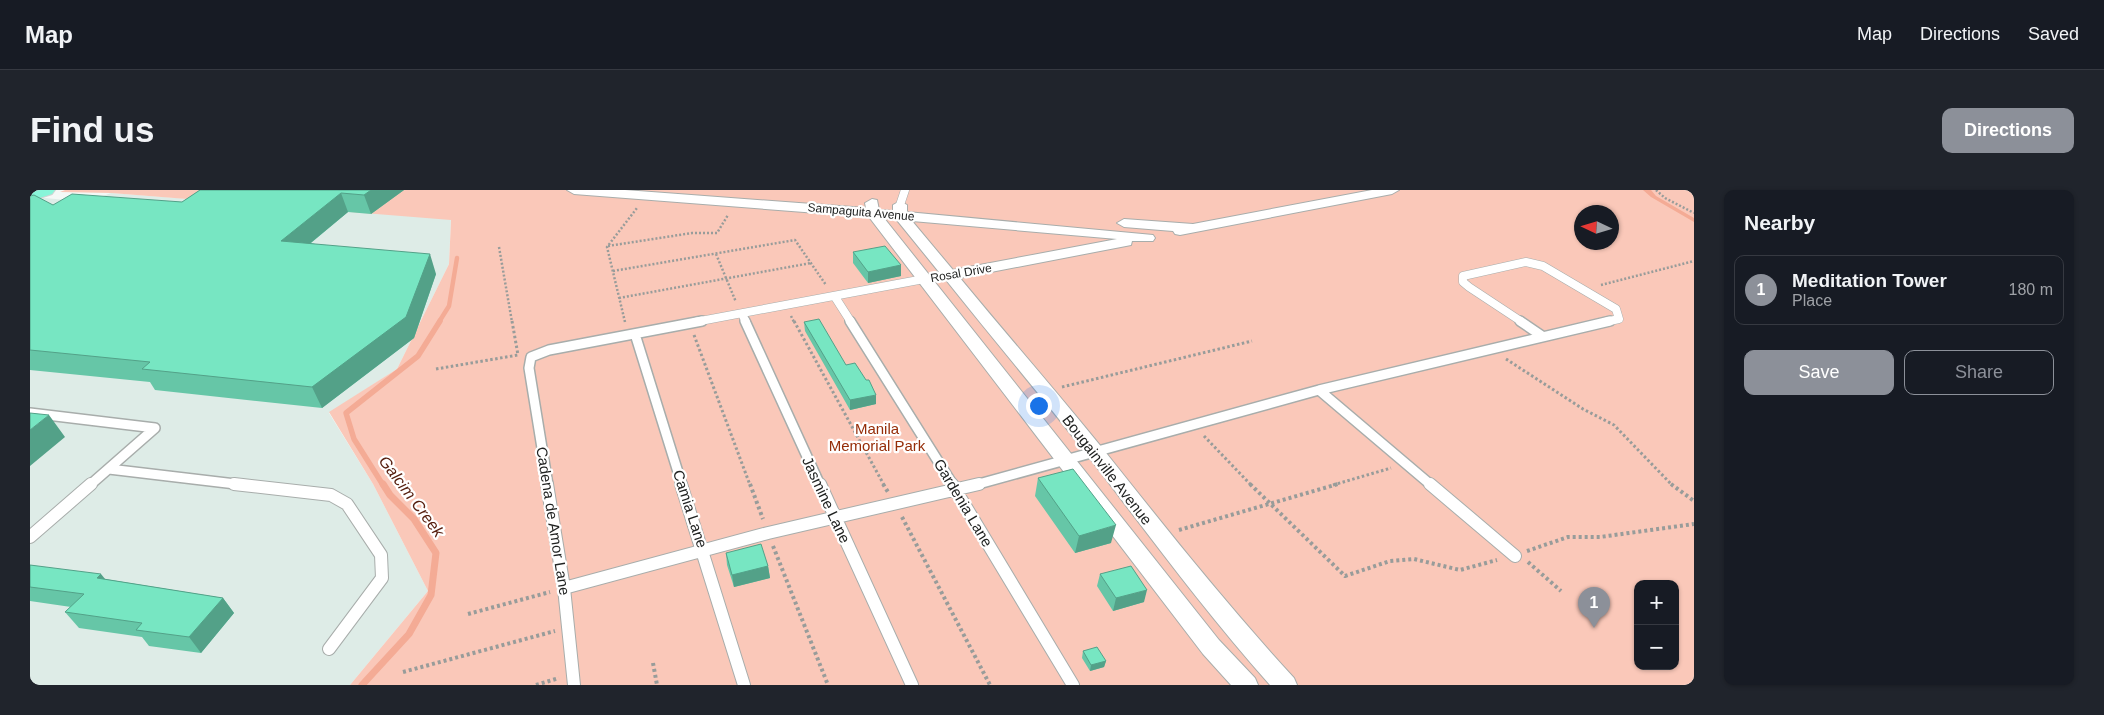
<!DOCTYPE html>
<meta charset="utf-8">
<style>
:root{--surface:#171b24;--page:#20242c;--text:#f1f3f6;--muted:#9ea1a6;--line:#363941;--accent:#8c9099}
body{margin:0;font-family:Helvetica,sans-serif;background:var(--page);color:var(--text)}
.controls{position:absolute;right:15px;bottom:15px;display:grid;overflow:hidden;border-radius:10px;box-shadow:0 1px 4px #0004}
.controls button{width:45px;height:45px;display:grid;place-items:center;padding:0;border:0;border-bottom:1px solid var(--line);background:var(--surface);color:var(--text);font:25px sans-serif}
.compass{position:absolute;left:1544px;top:15px;width:45px;height:45px;border-radius:50%;background:var(--surface);box-shadow:0 1px 4px #0004;rotate:274deg}
.you{position:absolute;left:1008px;top:215px;width:18px;height:18px;margin:-12px;border:4px solid #fff;border-radius:50%;background:#1a73e8;box-shadow:0 0 0 8px #1a73e833}
.badge{display:grid;place-items:center;width:32px;height:32px;border-radius:50%;background:var(--accent);color:#fff;font-size:16px;font-weight:700}
.pin{position:absolute;translate:-50% -41px;filter:drop-shadow(0 1px 2px #0008)}
.pin::after{content:'';position:absolute;top:26px;width:18px;height:15px;background:inherit;clip-path:polygon(0 0,100% 0,50% 100%)}
.list{margin:0;padding:0;list-style:none}
h2{display:flex;justify-content:space-between;align-items:center;height:65px;margin:0;padding:0 20px;font-size:21px}
h2 small{font-size:16px;font-weight:400;color:var(--muted)}
.list li{display:grid;grid-template-columns:32px 1fr auto;gap:15px;align-items:center;box-sizing:border-box;height:70px;margin:0 10px 10px;padding:0 10px;border:1px solid var(--line);border-radius:10px}
.list b{display:block;font-size:19px;white-space:nowrap}
.list p{margin:0;font-size:16px;white-space:nowrap;color:var(--muted)}
.list em{font-size:16px;font-style:normal;color:var(--muted)}
.actions{display:flex;gap:10px;padding:15px 20px}
.actions a{flex:1;padding:11px 0;border:1px solid var(--accent);border-radius:10px;text-align:center;font-size:18px;color:var(--accent)}
.actions .main{background:var(--accent);color:#fff}
.map{position:relative;flex:none;width:1664px;height:495px;overflow:hidden;border-radius:10px}
header{display:flex;align-items:center;gap:30px;box-sizing:border-box;height:70px;padding:0 25px;background:var(--surface);border-bottom:1px solid var(--line)}
header strong{font-size:24px}
nav{display:flex;gap:28px;margin-inline-start:auto;font-size:18px}
.intro{display:flex;align-items:center;justify-content:space-between;box-sizing:border-box;height:120px;padding:0 30px}
h1{margin:0;font-size:35px}
.button{padding:12px 22px;border-radius:10px;background:var(--accent);color:#fff;font-size:18px;font-weight:700}
main{display:flex;gap:30px;padding:0 30px}
aside{flex:1;background:var(--surface);border-radius:10px;box-shadow:0 1px 4px #0004}
.map>svg:first-child{display:block}
.built{fill:#deece7}
.green{fill:#fac8b9;fill-rule:evenodd}
.water{fill:#f4ab95}
.lines{fill:none;stroke-linecap:round;stroke-linejoin:round}
.stream-far2{stroke:#f4ab95;stroke-width:4.5}
.stream-far1{stroke:#f4ab95;stroke-width:5.5}
.stream{stroke:#f4ab95;stroke-width:7}
.service-far2-casing{stroke:#a8adab;stroke-width:9}
.service-far1-casing{stroke:#a8adab;stroke-width:12}
.service-casing{stroke:#a8adab;stroke-width:14}
.minor-casing{stroke:#a8adab;stroke-width:2}
.primary-casing{stroke:#d3d3d3;stroke-width:2}
.path-far2{stroke:#989c9a;stroke-width:2.5;stroke-dasharray:2 2;stroke-linecap:butt}
.path-far1{stroke:#989c9a;stroke-width:3;stroke-dasharray:2.5 2.5;stroke-linecap:butt}
.path{stroke:#989c9a;stroke-width:4;stroke-dasharray:3 3;stroke-linecap:butt}
.service-far2{stroke:#fff;stroke-width:8}
.service-far1{stroke:#fff;stroke-width:9}
.service{stroke:#fff;stroke-width:12}
.minor{fill:#fff;fill-rule:evenodd}
.primary{fill:#88f5d9;fill-rule:evenodd}
.wall{fill:#66c6a7}
.shaded-wall{fill:#53a188}
.building{fill:#77e6c2;stroke:#53a188}
.labels{text-anchor:middle;stroke-width:4.5;stroke-linejoin:round;paint-order:stroke}
.far-street-label{font-size:12px;fill:#212322;stroke:#fff}
.park-label{font-size:15px;fill:#952d08;stroke:#fff}
.street-label{font-size:15px;fill:#212322;stroke:#fff}
.water-label{font-size:16px;font-style:italic;fill:#582010;stroke:#fff}
</style>
<header>
<strong>Map</strong>
<nav><a>Map</a><a>Directions</a><a>Saved</a></nav>
</header>
<div class="intro"><h1>Find us</h1><a class="button">Directions</a></div>
<main>
<div class="map">
<svg width="1664" height="495" viewBox="0 0 1664 495">
<rect width="100%" height="100%" fill="#f3f8f6"/>
<path class="built" d="M 81,3 L 421,29 L 419,74 L 367,179 L 299,223 L 343,294 L 398,401 L 320,495 L 0,495 L 0,8 L 4,7 L 57,12 Z"/>
<path class="green" d="M 35,0 L 1664,0 L 1664,495 L 320,495 L 398,401 L 343,294 L 299,222 L 367,179 L 419,74 L 421,30 L 81,3 L 30,2 ZM 1552,22 L 1582,22 L 1582,52 L 1552,52 ZM 1608,394 L 1645,394 L 1645,476 L 1608,476 Z"/>
<path class="water" d="M 1613,0 L 1621,0 L 1626,6 L 1664,28 L 1664,32 L 1621,7 Z"/>
<g class="lines">
<path class="stream-far2" d="M 409,132 L 419,116 L 427,68"/>
<path class="stream-far1" d="M 353,295 L 324,249 L 316,223 L 388,166 L 410,131"/>
<path class="stream" d="M 332,495 L 379,444 L 401,405 L 406,363 L 384,329 L 360,305 L 353,294"/>
<defs>
<path id="service-far2" d="M 870,15 L 875,0
M 805,107 L 821,132
M 712,124 L 716,132
M 665,132 L 894,89
M 1492,132 L 1439,97 L 1433,92 L 1433,86 L 1496,72 L 1513,76 L 1586,119 L 1589,129 L 1575,132"/>
<path id="service-far1" d="M 715,131 L 790,295
M 820,131 L 923,295
M 1490,131 L 1512,146
M 605,144 L 652,295
M 1289,200 L 1401,295
M 0,223 L 125,238
M 79,279 L 214,295
M 60,295 L 125,238
M 518,295 L 499,178 L 501,167 L 519,160 L 672,131
M 945,295 L 1289,200 L 1580,131"/>
<path id="service" d="M 204,294 L 301,305 L 317,314 L 351,365 L 352,388 L 299,459
M 517,294 L 534,398 L 544,495
M 651,294 L 714,495
M 790,294 L 882,495
M 922,294 L 1043,495
M 1400,294 L 1485,366
M 0,347 L 61,294
M 534,398 L 738,343 L 949,294"/>
<path id="minor" d="M 537,0 L 595,0 L 836,18 L 835,13 L 842,9 L 847,10 L 849,20 L 863,21 L 863,15 L 870,11 L 877,15 L 877,22 L 1123,45 L 1125,48 L 1123,51 L 1102,51 L 1101,55 L 1096,56 L 930,88 C 977,145 1026,201 1073,259 C 1135,337 1196,414 1264,488 L 1267,495 L 1240,495 C 1175,422 1118,344 1059,267 C 1012,207 963,149 916,90 L 904,90 L 901,87 L 904,84 L 909,82 L 866,29 L 854,28 L 1189,450 L 1225,488 L 1228,495 L 1201,495 L 1173,464 L 839,27 L 544,4 ZM 882,31 L 1087,49 L 923,80 Z
M 1342,0 L 1369,0 L 1362,4 L 1150,45 L 1145,44 L 1143,41 L 1094,37 L 1087,33 L 1094,29 L 1163,34 Z"/>
<path id="primary" d="M 0,0 L 25,0 L 22,4 L 0,11 Z"/>
</defs>
<use href="#service-far2" class="service-far2-casing"/>
<use href="#service-far1" class="service-far1-casing"/>
<use href="#service" class="service-casing"/>
<use href="#minor" class="minor-casing"/>
<use href="#primary" class="primary-casing"/>
<path class="path-far2" d="M 1626,0 L 1635,8 L 1664,23
M 578,56 L 662,43 L 687,43 L 698,25
M 469,57 L 482,132
M 686,64 L 706,112
M 583,81 L 765,50 L 796,95
M 1571,95 L 1664,71
M 589,108 L 781,73
M 761,126 L 764,132
M 595,132 L 577,57 L 607,18"/>
<path class="path-far1" d="M 482,131 L 488,165
M 764,131 L 854,295
M 664,145 L 720,295
M 1476,169 L 1553,219 L 1584,235 L 1642,295
M 406,179 L 488,165
M 1032,197 L 1222,151
M 1174,246 L 1221,295
M 1303,295 L 1361,278"/>
<path class="path" d="M 720,294 L 733,329
M 853,294 L 858,302
M 1220,294 L 1315,386 L 1360,371 L 1384,369 L 1430,380 L 1467,370
M 1641,294 L 1664,311
M 872,327 L 960,495
M 1149,340 L 1308,294
M 743,356 L 798,495
M 1497,361 L 1538,347 L 1570,347 L 1664,334
M 1498,372 L 1531,401
M 438,424 L 520,402
M 623,473 L 627,495
M 373,482 L 525,441
M 506,495 L 529,488"/>
<use href="#service-far2" class="service-far2"/>
<use href="#service-far1" class="service-far1"/>
<use href="#service" class="service"/>
<use href="#minor" class="minor"/>
<use href="#primary" class="primary"/>
</g>
<path class="wall" d="M 170,0 L 374,0 L 341,24 L 318,22 L 281,53 L 406,84 L 384,148 L 292,218 L 125,200 L 120,192 L 0,180 L 0,6 L 23,15 L 152,12 Z
M 823,62 L 871,75 L 871,86 L 838,93 L 823,73 Z
M 774,132 L 816,175 L 846,214 L 820,220 L 775,141 Z
M 1008,288 L 1081,353 L 1045,363 L 1005,306 Z
M 696,363 L 738,376 L 740,388 L 704,397 L 697,375 Z
M 0,375 L 75,389 L 193,408 L 204,423 L 171,463 L 119,456 L 112,447 L 49,438 L 35,422 L 41,417 L 0,411 Z
M 1070,384 L 1114,412 L 1083,421 L 1067,396 Z
M 1053,461 L 1076,471 L 1074,477 L 1060,481 L 1052,468 Z"/>
<path class="shaded-wall" d="M 341,0 L 374,0 L 341,24 L 334,5 Z
M 311,3 L 318,22 L 260,70 L 251,51 Z
M 400,64 L 406,84 L 384,148 L 292,218 L 282,197 Z
M 871,75 L 871,86 L 838,93 L 838,82 Z
M 846,205 L 846,214 L 820,220 L 820,210 Z
M 19,225 L 35,247 L 0,276 L 0,240 Z
M 1086,335 L 1081,353 L 1045,363 L 1049,346 Z
M 738,376 L 740,388 L 704,397 L 702,385 Z
M 71,384 L 84,400 L 67,388 Z
M 1117,400 L 1114,412 L 1083,421 L 1086,408 Z
M 193,408 L 204,423 L 171,463 L 159,447 Z
M 1076,471 L 1074,477 L 1060,481 L 1061,475 Z"/>
<path class="building" d="M 170,0 L 341,0 L 334,5 L 311,3 L 251,51 L 400,64 L 376,127 L 282,197 L 112,179 L 120,172 L 0,160 L 0,6 L 4,5 L 23,15 L 42,4 L 152,12 Z
M 855,56 L 871,75 L 838,82 L 823,62 Z
M 789,129 L 816,175 L 825,173 L 836,190 L 839,190 L 846,205 L 820,210 L 774,132 Z
M 0,223 L 19,225 L 0,240 Z
M 1043,279 L 1086,335 L 1049,346 L 1008,288 Z
M 731,354 L 738,376 L 702,385 L 696,363 Z
M 0,375 L 71,384 L 67,388 L 193,408 L 159,447 L 106,440 L 112,433 L 35,422 L 54,404 L 0,397 Z
M 1101,376 L 1117,400 L 1086,408 L 1070,384 Z
M 1067,457 L 1076,471 L 1061,475 L 1053,461 Z"/>
<g class="labels">
<g class="far-street-label">
<text transform="translate(831 22) rotate(5)" y="4">Sampaguita Avenue</text>
<text transform="translate(931 83) rotate(-10)" y="4">Rosal Drive</text>
</g>
<g class="park-label">
<text x="847" y="244">Manila<tspan x="847" dy="17">Memorial Park</tspan></text>
</g>
<g class="street-label">
<text transform="translate(1077 280) rotate(52)" y="5">Bougainville Avenue</text>
<text transform="translate(796 310) rotate(65)" y="5">Jasmine Lane</text>
<text transform="translate(933 313) rotate(59)" y="5">Gardenia Lane</text>
<text transform="translate(660 319) rotate(72)" y="5">Camia Lane</text>
<text transform="translate(523 331) rotate(81)" y="5">Cadena de Amor Lane</text>
</g>
<g class="water-label">
<text transform="translate(382 306) rotate(53)" y="6">Galcim Creek</text>
</g>
</g>
</svg>
<div class="controls">
<button>+</button>
<button>−</button>
</div>
<svg class="compass" viewBox="-18 -18 36 36"><path d="M0-13l5 13h-10z" fill="#e53935"/><path d="M0 13l5-13h-10z" fill="#9ea1a6"/></svg>
<div class="you"></div>
<div class="pin badge" style="left:1564px;top:438px">1</div>
</div>
<aside>
<h2>Nearby<small></small></h2>
<ul class="list">
<li><span class="badge">1</span><div><b>Meditation Tower</b><p>Place</p></div><em>180 m</em></li>
</ul>
<div class="actions"><a class="main">Save</a><a>Share</a></div>
</aside>
</main>
